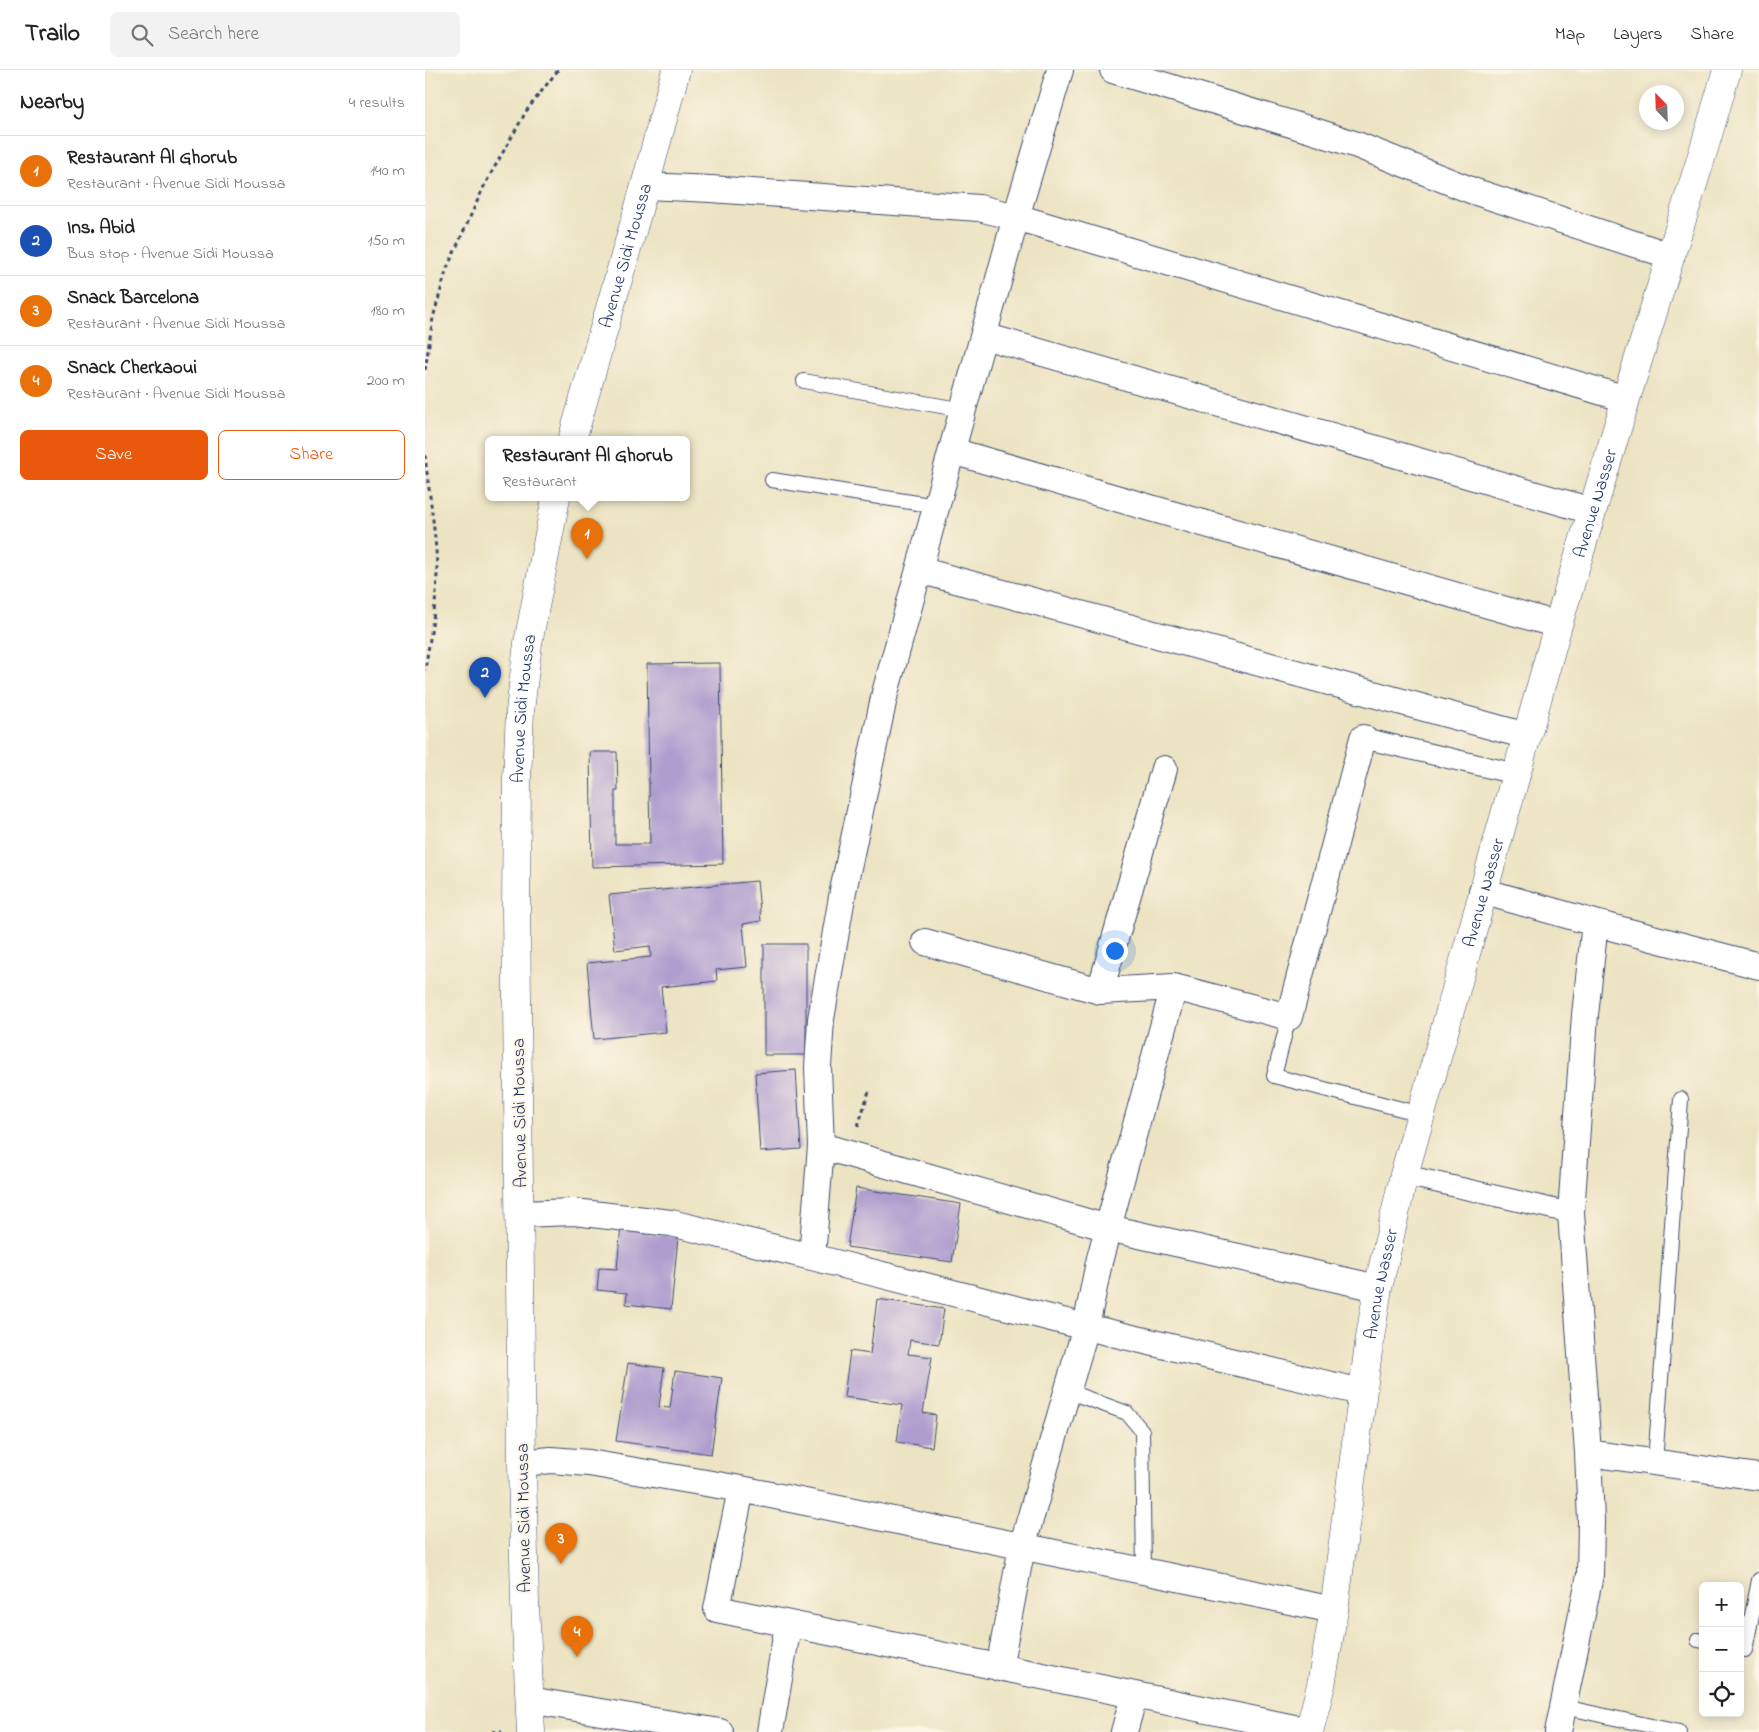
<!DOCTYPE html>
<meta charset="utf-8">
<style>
:root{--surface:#fff;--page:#f2f2f2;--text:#222;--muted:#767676;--line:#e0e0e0;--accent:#ea580c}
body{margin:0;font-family:"Indie Flower",sans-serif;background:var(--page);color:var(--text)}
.controls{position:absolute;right:15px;bottom:15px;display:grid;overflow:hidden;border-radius:8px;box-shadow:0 2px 12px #0003}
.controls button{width:45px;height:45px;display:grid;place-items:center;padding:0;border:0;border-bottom:1px solid var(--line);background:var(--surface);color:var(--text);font:25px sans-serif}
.compass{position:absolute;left:1214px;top:15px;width:45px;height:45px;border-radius:50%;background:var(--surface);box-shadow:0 2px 12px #0003;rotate:337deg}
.you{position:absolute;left:689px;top:880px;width:18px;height:18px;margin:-12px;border:4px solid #fff;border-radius:50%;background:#1a73e8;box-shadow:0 0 0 8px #1a73e833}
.badge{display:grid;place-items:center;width:32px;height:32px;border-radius:50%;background:var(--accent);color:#fff;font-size:16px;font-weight:700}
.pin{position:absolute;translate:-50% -41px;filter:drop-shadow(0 1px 2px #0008)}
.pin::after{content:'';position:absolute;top:26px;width:18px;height:15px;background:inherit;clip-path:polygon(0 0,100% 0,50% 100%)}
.popup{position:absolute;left:60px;top:366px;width:205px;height:65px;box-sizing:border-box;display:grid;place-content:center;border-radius:8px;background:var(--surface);filter:drop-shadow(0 1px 4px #0005);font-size:16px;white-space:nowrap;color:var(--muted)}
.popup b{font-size:19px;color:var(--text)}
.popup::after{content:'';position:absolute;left:50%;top:100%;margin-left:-10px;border:10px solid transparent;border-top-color:var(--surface)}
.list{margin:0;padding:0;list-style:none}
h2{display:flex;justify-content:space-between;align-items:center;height:65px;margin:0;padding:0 20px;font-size:21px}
h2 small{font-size:16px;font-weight:400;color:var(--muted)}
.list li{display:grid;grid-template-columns:32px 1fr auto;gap:15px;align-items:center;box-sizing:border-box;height:70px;padding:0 20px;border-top:1px solid var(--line)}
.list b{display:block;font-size:19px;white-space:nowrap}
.list p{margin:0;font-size:16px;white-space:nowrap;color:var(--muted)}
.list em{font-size:16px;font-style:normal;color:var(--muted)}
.actions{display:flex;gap:10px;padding:15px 20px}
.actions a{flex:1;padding:11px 0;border:1px solid var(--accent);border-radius:8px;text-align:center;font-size:18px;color:var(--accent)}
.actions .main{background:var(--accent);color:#fff}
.icon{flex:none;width:28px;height:28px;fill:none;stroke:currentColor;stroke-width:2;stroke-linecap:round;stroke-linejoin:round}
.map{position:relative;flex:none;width:1334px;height:1662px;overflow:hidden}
header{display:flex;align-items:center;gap:30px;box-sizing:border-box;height:70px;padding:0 25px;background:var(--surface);border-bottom:1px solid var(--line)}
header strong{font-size:24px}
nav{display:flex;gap:28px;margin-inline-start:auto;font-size:18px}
.search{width:350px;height:45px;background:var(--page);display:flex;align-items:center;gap:12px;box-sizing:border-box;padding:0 18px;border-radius:8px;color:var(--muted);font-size:19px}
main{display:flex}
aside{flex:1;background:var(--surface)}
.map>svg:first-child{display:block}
.building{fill:#af9dcf}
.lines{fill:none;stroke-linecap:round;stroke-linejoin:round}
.service-casing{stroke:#3a4a6d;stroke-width:16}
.pedestrian-casing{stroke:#3a4a6d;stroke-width:22}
.minor-casing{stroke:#3a4a6d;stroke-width:28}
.tertiary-casing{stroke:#3a4a6d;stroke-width:29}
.path{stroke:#3a4a6d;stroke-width:3;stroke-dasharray:4 4;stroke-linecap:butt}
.service{stroke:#fff;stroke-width:14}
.pedestrian{stroke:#fff;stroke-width:20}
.minor{stroke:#fff;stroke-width:26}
.tertiary{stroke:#fff;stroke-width:28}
.labels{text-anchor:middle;stroke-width:4;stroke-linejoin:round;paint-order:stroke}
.street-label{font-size:18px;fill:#1b2f5e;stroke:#fcf5e5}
</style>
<header>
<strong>Trailo</strong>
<div class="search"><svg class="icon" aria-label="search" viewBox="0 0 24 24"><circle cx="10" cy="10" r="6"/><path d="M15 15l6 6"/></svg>Search here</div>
<nav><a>Map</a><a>Layers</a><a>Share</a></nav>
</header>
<main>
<aside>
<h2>Nearby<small>4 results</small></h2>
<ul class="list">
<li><span class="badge" style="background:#e8710a">1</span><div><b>Restaurant Al Ghorub</b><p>Restaurant · Avenue Sidi Moussa</p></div><em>140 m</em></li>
<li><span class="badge" style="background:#1a4fb4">2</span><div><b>Ins. Abid</b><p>Bus stop · Avenue Sidi Moussa</p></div><em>150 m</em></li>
<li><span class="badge" style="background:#e8710a">3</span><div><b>Snack Barcelona</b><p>Restaurant · Avenue Sidi Moussa</p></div><em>180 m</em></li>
<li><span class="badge" style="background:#e8710a">4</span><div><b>Snack Cherkaoui</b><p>Restaurant · Avenue Sidi Moussa</p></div><em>200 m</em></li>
</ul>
<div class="actions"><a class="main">Save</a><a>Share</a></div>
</aside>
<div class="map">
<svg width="1334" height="1662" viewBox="0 0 1334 1662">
<rect width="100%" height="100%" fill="#fcf5e5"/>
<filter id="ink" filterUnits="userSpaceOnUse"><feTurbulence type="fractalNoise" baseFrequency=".02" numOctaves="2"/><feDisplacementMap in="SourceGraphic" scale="10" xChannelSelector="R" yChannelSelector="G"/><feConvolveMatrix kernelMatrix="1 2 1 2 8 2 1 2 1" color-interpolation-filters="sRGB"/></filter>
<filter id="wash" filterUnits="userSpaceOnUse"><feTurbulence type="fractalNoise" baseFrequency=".0096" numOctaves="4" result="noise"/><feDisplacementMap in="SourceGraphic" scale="20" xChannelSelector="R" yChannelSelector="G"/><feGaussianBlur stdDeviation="1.12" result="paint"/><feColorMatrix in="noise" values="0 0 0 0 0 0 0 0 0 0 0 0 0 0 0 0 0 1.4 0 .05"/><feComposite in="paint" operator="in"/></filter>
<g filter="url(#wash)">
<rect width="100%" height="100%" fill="#ece3c2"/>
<g id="blocks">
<path class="building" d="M 295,593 L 298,794 L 167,797 L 165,682 L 192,682 L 193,721 L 190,721 L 190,774 L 225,774 L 222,594 Z
M 332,811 L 336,851 L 318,854 L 322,897 L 291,900 L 292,911 L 236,917 L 241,962 L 169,969 L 162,893 L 226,887 L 225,876 L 190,880 L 184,825 Z
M 339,874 L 381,874 L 381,985 L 339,985 Z
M 371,1000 L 376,1079 L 335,1082 L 330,1003 Z
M 431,1118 L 536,1134 L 527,1192 L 422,1177 Z
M 196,1155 L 225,1158 L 224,1164 L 253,1167 L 246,1239 L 201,1234 L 202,1223 L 172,1220 L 174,1198 L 192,1199 Z
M 452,1229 L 519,1239 L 514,1274 L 485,1270 L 483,1284 L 507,1287 L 498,1343 L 511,1345 L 507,1377 L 472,1372 L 477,1335 L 419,1327 L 425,1281 L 445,1284 Z
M 203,1293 L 239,1298 L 234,1337 L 245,1338 L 250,1301 L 297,1308 L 286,1384 L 191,1371 Z"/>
</g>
</g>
<g filter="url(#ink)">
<use href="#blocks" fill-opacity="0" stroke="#3a4a6d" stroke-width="1"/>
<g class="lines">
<defs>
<path id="service" d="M 379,311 L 538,340
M 347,410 L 511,436
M 864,947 L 849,1006 L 996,1044
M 642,1321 L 702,1343 L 717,1361 L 719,1502
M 1230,1393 L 1256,1029
M 1273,1570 L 1278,1571
M 1320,1580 L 1334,1510
M 1139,1637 L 1254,1662"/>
<path id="pedestrian" d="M 938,668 L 1091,704
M 979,1105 L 1146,1143"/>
<path id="minor" d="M 688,0 L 886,60 L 932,75 L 1048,121 L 1246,186
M 220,116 L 286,119 L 554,138 L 591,147 L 1201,329
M 559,266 L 1167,441
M 527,381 L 1133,555
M 494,500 L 1102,666
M 1057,821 L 1170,853 L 1334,896
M 500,872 L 675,921 L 749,917 L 864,947 L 938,668
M 675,921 L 739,699
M 396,1076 L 683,1158 L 953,1218
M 95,1144 L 149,1142 L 246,1153 L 387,1187 L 661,1257 L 936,1322
M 387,1187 L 396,1076 L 393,997 L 396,949 L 418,821 L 460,623 L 591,147 L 635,0
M 1163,1383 L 1334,1407
M 97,1393 L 126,1390 L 164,1393 L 316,1419 L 909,1540
M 316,1419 L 292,1539 L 884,1661
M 574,1598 L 597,1477 L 661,1257 L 674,1192 L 691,1128 L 749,917
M 104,1630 L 295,1662
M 345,1662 L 363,1555
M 699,1662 L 709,1626
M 1133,1662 L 1165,1505 L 1166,1451 L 1163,1383 L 1146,1143 L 1160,945 L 1170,853"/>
<g id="tertiary">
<path id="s1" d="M 147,370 L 220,116 L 251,0"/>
<path id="s2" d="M 106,1662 L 100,1534 L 97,1393 L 91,838 L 92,709 L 95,641 L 103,573 L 131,428"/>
<path id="s3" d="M 884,1662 L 896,1615 L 909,1540 L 944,1274 L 953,1218 L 979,1105 L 1133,555 L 1201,329 L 1278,82 L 1302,0"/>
</g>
</defs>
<use href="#service" class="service-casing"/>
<use href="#pedestrian" class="pedestrian-casing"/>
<use href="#minor" class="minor-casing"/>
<use href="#tertiary" class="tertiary-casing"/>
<path class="path" d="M 0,300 L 8,248 L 22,198 L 60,114 L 102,40 L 133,0
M 0,385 C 4,424 11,462 12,500 C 12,533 5,567 0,600
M 433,1056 L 444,1021
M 67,1662 L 77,1661"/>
<use href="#service" class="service"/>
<use href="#pedestrian" class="pedestrian"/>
<use href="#minor" class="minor"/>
<use href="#tertiary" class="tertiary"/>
</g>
</g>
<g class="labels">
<g class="street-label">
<text dy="6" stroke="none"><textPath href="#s1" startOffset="192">Avenue Sidi Moussa</textPath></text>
<text dy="6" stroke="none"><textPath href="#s3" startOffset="1264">Avenue Nasser</textPath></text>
<text dy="6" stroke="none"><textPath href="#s2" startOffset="1024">Avenue Sidi Moussa</textPath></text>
<text dy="6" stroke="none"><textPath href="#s3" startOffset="859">Avenue Nasser</textPath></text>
<text transform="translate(94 1043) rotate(-91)" y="6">Avenue Sidi Moussa</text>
<text dy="6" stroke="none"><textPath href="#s3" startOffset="454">Avenue Nasser</textPath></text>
<text transform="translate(98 1448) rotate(-91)" y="6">Avenue Sidi Moussa</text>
</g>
</g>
</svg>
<div class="controls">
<button>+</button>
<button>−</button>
<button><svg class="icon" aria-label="locate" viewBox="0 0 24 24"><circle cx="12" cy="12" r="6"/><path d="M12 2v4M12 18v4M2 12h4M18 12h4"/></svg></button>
</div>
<svg class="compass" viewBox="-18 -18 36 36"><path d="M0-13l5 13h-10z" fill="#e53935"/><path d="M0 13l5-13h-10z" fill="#767676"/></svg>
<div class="you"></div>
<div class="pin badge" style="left:162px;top:489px;background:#e8710a">1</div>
<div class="popup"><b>Restaurant Al Ghorub</b>Restaurant</div>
<div class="pin badge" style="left:60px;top:628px;background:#1a4fb4">2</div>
<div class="pin badge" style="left:136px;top:1494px;background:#e8710a">3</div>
<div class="pin badge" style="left:152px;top:1587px;background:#e8710a">4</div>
</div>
</main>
